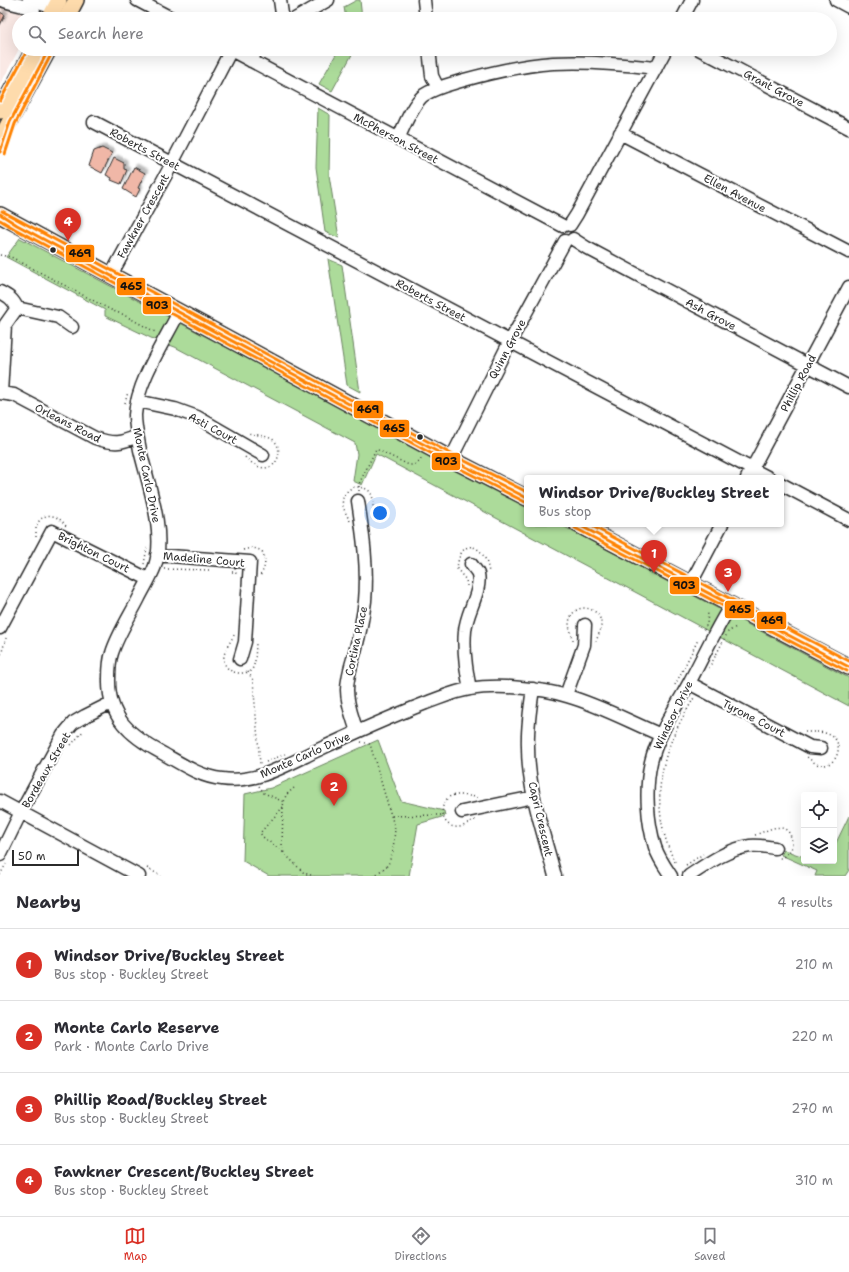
<!DOCTYPE html>
<meta charset="utf-8">
<style>
:root{--surface:#fff;--page:#f7f7f7;--text:#2b2b33;--muted:#7c7c81;--line:#e1e1e2;--accent:#d93025}
body{margin:0;font-family:"Shantell Sans",sans-serif;background:var(--page);color:var(--text)}
.controls{position:absolute;right:12px;bottom:12px;display:grid;overflow:hidden;border-radius:4px;box-shadow:0 4px 16px #0002}
.controls button{width:36px;height:36px;display:grid;place-items:center;padding:0;border:0;border-bottom:1px solid var(--line);background:var(--surface);color:var(--text);font:20px sans-serif}
.scale{position:absolute;left:12px;bottom:10px;width:67px;box-sizing:border-box;padding-left:4px;border:2px solid #2b2b2b;border-top:0;font-size:11px;line-height:14px;white-space:nowrap;color:#2b2b2b;-webkit-text-stroke:3px #fff;paint-order:stroke}
.you{position:absolute;left:380px;top:513px;width:14px;height:14px;margin:-10px;border:3px solid #fff;border-radius:50%;background:#1a73e8;box-shadow:0 0 0 6px #1a73e833}
.badge{display:grid;place-items:center;width:26px;height:26px;border-radius:50%;background:var(--accent);color:#fff;font-size:13px;font-weight:700}
.pin{position:absolute;translate:-50% -33px;filter:drop-shadow(0 1px 2px #0008)}
.pin::after{content:'';position:absolute;top:21px;width:14px;height:12px;background:inherit;clip-path:polygon(0 0,100% 0,50% 100%)}
.popup{position:absolute;left:524px;top:475px;width:260px;height:52px;box-sizing:border-box;display:grid;place-content:center;border-radius:4px;background:var(--surface);filter:drop-shadow(0 1px 3px #0005);font-size:13px;white-space:nowrap;color:var(--muted)}
.popup b{font-size:15px;color:var(--text)}
.popup::after{content:'';position:absolute;left:50%;top:100%;margin-left:-8px;border:8px solid transparent;border-top-color:var(--surface)}
.list{margin:0;padding:0;list-style:none}
h2{display:flex;justify-content:space-between;align-items:center;height:52px;margin:0;padding:0 16px;font-size:17px}
h2 small{font-size:13px;font-weight:400;color:var(--muted)}
.list li{display:grid;grid-template-columns:26px 1fr auto;gap:12px;align-items:center;box-sizing:border-box;height:72px;padding:0 16px;border-top:1px solid var(--line)}
.list b{display:block;font-size:15px;white-space:nowrap}
.list p{margin:0;font-size:13px;white-space:nowrap;color:var(--muted)}
.list em{font-size:13px;font-style:normal;color:var(--muted)}
.icon{flex:none;width:22px;height:22px;fill:none;stroke:currentColor;stroke-width:2;stroke-linecap:round;stroke-linejoin:round}
.map{position:relative;flex:none;width:849px;height:876px;overflow:hidden}
.search{position:absolute;background:var(--surface);box-shadow:0 4px 16px #0002;left:12px;right:12px;top:12px;height:44px;display:flex;align-items:center;gap:10px;box-sizing:border-box;padding:0 14px;border-radius:22px;color:var(--muted);font-size:15px}
.sheet{height:340px;background:var(--surface)}
nav{display:flex;justify-content:space-around;align-items:center;box-sizing:border-box;height:56px;border-top:1px solid var(--line);background:var(--surface);font-size:11px;color:var(--muted)}
nav a{display:grid;justify-items:center;gap:2px}
nav .on{color:var(--accent)}
.map>svg:first-child{display:block}
.built{fill:#fae9e5}
.park{fill:#acdb9a;stroke:#6c8362}
.building{fill:#f0b7a7;stroke:#2b2b2b;filter:url(#shadow)}
.lines{fill:none;stroke-linecap:round;stroke-linejoin:round}
.minor-casing{stroke:#2b2b2b;stroke-width:15}
.major-casing{stroke:#2b2b2b;stroke-width:18}
.path{stroke:#2b2b2b;stroke-width:1.5;stroke-dasharray:1 3;stroke-linecap:butt}
.minor{stroke:#fff;stroke-width:12}
.major{stroke:#fedbac;stroke-width:15}
.bus-1-casing{stroke:#fff;stroke-width:6}
.bus-2-casing{stroke:#fff;stroke-width:6}
.bus-3-casing{stroke:#fff;stroke-width:6}
.bus-1{stroke:#ff8200;stroke-width:3}
.bus-2{stroke:#ff8200;stroke-width:3}
.bus-3{stroke:#ff8200;stroke-width:3}
.bus-dot{fill:#2b2b2b;stroke:#fff;stroke-width:1.5}
.labels{text-anchor:middle;stroke-width:4;stroke-linejoin:round;paint-order:stroke}
.street-label{font-size:11px;fill:#2b2b2b;stroke:#fff}
.line-badge{stroke:#fff;stroke-width:1.5}
.pale-badge-label{font-size:11px;text-anchor:middle;font-weight:bold;fill:#111}
</style>
<div class="map">
<svg width="849" height="876" viewBox="0 0 849 876">
<defs>
<filter id="shadow"><feDropShadow dx="3" dy="-3" stdDeviation="1" flood-color="#0004"/></filter>
</defs>
<rect width="100%" height="100%" fill="#fff"/>
<filter id="ink" filterUnits="userSpaceOnUse"><feTurbulence type="fractalNoise" baseFrequency=".025" numOctaves="2"/><feDisplacementMap in="SourceGraphic" scale="8" xChannelSelector="R" yChannelSelector="G"/><feConvolveMatrix kernelMatrix="1 2 1 2 8 2 1 2 1" color-interpolation-filters="sRGB"/></filter>
<g filter="url(#ink)">
<path class="built" d="M 0,0 L 45,0 L 35,19 L 19,19 L 19,49 L 0,85 Z"/>
<path class="park" d="M 357,0 L 360,0 L 362,19 L 346,19 L 344,7 Z
M 339,49 L 355,49 L 332,91 L 319,84 Z
M 318,108 L 330,115 L 329,175 L 339,238 L 325,232 L 316,167 Z
M 20,238 L 527,507 L 527,524 L 559,524 L 849,678 L 849,706 L 376,454 L 362,485 L 353,481 L 357,454 L 355,443 L 175,347 L 151,338 L 105,316 L 105,310 L 6,257 Z
M 328,259 L 342,265 L 360,392 L 347,385 Z
M 378,740 L 401,801 L 444,811 L 445,816 L 418,824 L 409,876 L 269,876 L 243,861 L 245,794 L 271,788 Z
M 849,816 L 849,870 L 845,876 L 815,876 L 817,871 L 781,855 L 784,850 L 804,857 L 804,861 L 818,861 L 826,864 L 827,861 L 834,861 L 834,847 Z"/>
<path class="building" d="M 0,12 L 5,15 L 0,25 Z
M 102,148 L 112,153 L 102,173 L 89,166 L 94,151 Z
M 114,158 L 124,163 L 124,169 L 127,170 L 121,184 L 111,180 L 112,178 L 106,175 Z
M 134,167 L 145,173 L 138,188 L 140,189 L 136,197 L 123,189 Z"/>
<g class="lines">
<defs>
<path id="minor" d="M 2,0 C 14,6 33,3 37,19
M 29,0 L 45,5 L 57,3
M 137,0 L 173,19
M 280,0 L 282,14 L 285,19
M 424,0 L 426,19
M 836,0 L 849,7
M 295,19 L 328,0
M 682,19 L 692,0
M 229,49 L 563,226
M 429,49 L 432,76 L 438,88
M 699,49 L 849,128
M 251,61 L 257,49
M 94,122 L 769,478
M 620,133 L 849,252
M 398,139 C 404,126 413,103 424,95 C 436,87 451,84 464,80 C 493,72 523,65 553,63 C 587,61 622,64 656,68
M 570,225 L 577,214 L 666,49
M 573,239 L 587,248 L 849,387
M 111,275 L 168,171 L 231,50
M 0,292 C 8,296 13,299 17,308
M 179,312 C 164,342 137,382 135,415 C 135,427 138,439 140,450 C 148,484 166,532 155,566 C 151,577 144,588 139,598 C 130,616 118,634 112,653 C 109,661 109,670 109,679 C 108,717 130,736 162,753 C 180,763 200,777 222,779 C 257,784 288,764 318,750 C 354,733 390,717 426,703 C 440,698 455,691 470,689 C 497,684 541,688 567,696 C 599,705 630,722 661,735
M 0,393 L 14,395 L 95,438 C 113,444 120,444 137,436
M 1,393 L 5,325 L 17,308 L 58,317 L 72,327
M 137,401 L 175,409 L 197,417 L 263,455
M 451,459 L 506,349 L 565,241
M 747,478 L 849,287
M 781,484 L 849,520
M 157,555 L 250,562 L 245,642 L 240,659
M 691,583 L 722,524
M 0,628 L 52,531 L 148,579
M 689,683 L 810,747 L 821,748
M 470,689 C 466,670 463,651 465,631 C 466,613 482,591 478,574 C 477,571 473,567 471,564
M 533,689 C 530,709 527,728 528,747 C 528,791 544,834 555,876
M 566,695 L 584,645 L 585,625
M 357,732 C 353,718 347,705 347,690 C 347,677 351,665 355,652 C 359,636 363,618 365,601 C 368,568 363,534 358,501
M 0,801 L 139,876
M 462,812 L 534,797
M 0,855 L 21,812 L 63,735 L 73,723 L 85,716 L 111,703
M 671,876 C 665,867 658,857 655,847 C 647,821 645,788 651,762 C 657,736 676,707 689,683 C 703,657 715,630 731,605
M 689,876 C 707,864 728,849 750,846 C 758,845 767,847 775,848"/>
<path id="major" d="M 49,19 L 59,0
M 66,19 L 76,0
M 0,111 L 34,49
M 0,139 L 49,49
M 0,215 L 451,459 L 527,498
M 577,524 L 849,667"/>
</defs>
<use href="#minor" class="minor-casing"/>
<use href="#major" class="major-casing"/>
<path class="path" d="M 0,255 L 11,257 L 113,311 L 122,314 L 157,333
M 125,403 L 128,392
M 245,457 C 274,486 288,449 272,439 C 265,435 255,435 248,433
M 359,491 L 359,484 L 376,449 L 409,465 C 415,465 418,464 421,459
M 350,521 C 342,507 337,497 353,487 C 378,486 373,502 372,520
M 36,537 C 36,534 36,530 36,527 C 42,510 58,514 66,526
M 243,550 C 251,548 254,547 262,551 C 266,561 266,566 260,576
M 144,564 L 147,548
M 164,569 L 210,570
M 232,572 L 235,572 L 238,576
M 467,586 L 466,580 L 457,569 C 460,534 486,544 489,573
M 704,630 L 707,624 L 708,612
M 234,635 C 231,641 225,649 224,656 C 222,672 240,677 252,670 L 255,662 L 256,643
M 573,640 C 572,633 567,626 570,619 C 576,600 603,608 601,626 C 601,631 597,638 595,643
M 0,658 L 7,635
M 709,668 L 728,632 L 736,627
M 248,672 L 253,680 L 260,764
M 675,685 L 698,640
M 805,732 C 812,732 823,731 830,735 C 845,742 838,767 821,765 C 816,765 811,760 807,757
M 361,742 L 370,744 L 395,829 L 393,851 L 388,865 L 374,876
M 71,745 L 84,730
M 266,762 L 285,754
M 259,786 L 264,793 L 284,802
M 294,788 L 286,795 L 283,806 L 282,847 L 284,853 L 304,873 L 314,876
M 283,807 L 260,833 L 263,837 L 284,853
M 392,816 L 442,815
M 475,820 C 469,823 462,828 455,827 C 440,825 438,802 451,796 C 459,793 470,797 479,797
M 755,835 C 761,833 767,830 773,828 C 789,825 794,837 791,850 L 782,858 L 778,858
M 675,862 C 655,823 655,778 673,737 C 679,723 687,710 695,696
M 686,865 L 703,854
M 147,868 L 161,876
M 0,875 L 6,864"/>
<use href="#minor" class="minor"/>
<use href="#major" class="major"/>
<defs>
<path id="bus-1" d="M 0,152 L 10,122 L 49,49
M 0,214 L 17,225 L 451,459 L 527,498
M 577,524 L 849,667"/>
<path id="bus-2" d="M 5,154 L 15,124 L 53,51
M 0,220 L 15,229 L 449,463 L 525,502
M 575,528 L 847,671"/>
<path id="bus-3" d="M 0,101 L 28,49
M 2,211 L 453,455 L 527,492
M 588,524 L 849,661"/>
</defs>
<use href="#bus-1" class="bus-1-casing"/>
<use href="#bus-2" class="bus-2-casing"/>
<use href="#bus-3" class="bus-3-casing"/>
<use href="#bus-1" class="bus-1"/>
<use href="#bus-2" class="bus-2"/>
<use href="#bus-3" class="bus-3"/>
</g>
</g>
<g class="bus-dot">
<circle cx="53" cy="250" r="3.5"/>
<circle cx="420" cy="437" r="3.5"/>
</g>
<g class="labels">
<g class="street-label">
<text transform="translate(774 88) rotate(28)" y="4">Grant Grove</text>
<text transform="translate(396 138) rotate(28)" y="4">McPherson Street</text>
<text transform="translate(145 149) rotate(28)" y="4">Roberts Street</text>
<text transform="translate(735 193) rotate(28)" y="4">Ellen Avenue</text>
<text transform="translate(143 216) rotate(-61)" y="4">Fawkner Crescent</text>
<text transform="translate(431 300) rotate(28)" y="4">Roberts Street</text>
<text transform="translate(711 314) rotate(28)" y="4">Ash Grove</text>
<text transform="translate(507 349) rotate(-62)" y="4">Quinn Grove</text>
<text transform="translate(798 383) rotate(-62)" y="4">Phillip Road</text>
<text transform="translate(68 423) rotate(27)" y="4">Orleans Road</text>
<text transform="translate(213 428) rotate(28)" y="4">Asti Court</text>
<text transform="translate(147 475) rotate(78)" y="4">Monte Carlo Drive</text>
<text transform="translate(94 552) rotate(26)" y="4">Brighton Court</text>
<text transform="translate(204 559) rotate(5)" y="4">Madeline Court</text>
<text transform="translate(356 641) rotate(-78)" y="4">Cortina Place</text>
<text transform="translate(673 715) rotate(-64)" y="4">Windsor Drive</text>
<text transform="translate(754 718) rotate(27)" y="4">Tyrone Court</text>
<text transform="translate(305 755) rotate(-24)" y="4">Monte Carlo Drive</text>
<text transform="translate(46 770) rotate(-60)" y="4">Bordeaux Street</text>
<text transform="translate(541 819) rotate(77)" y="4">Capri Crescent</text>
</g>
</g>
<g class="line-badge">
<rect x="65" y="244" width="30" height="19" rx="4" fill="#ff8200"/>
<rect x="116" y="277" width="30" height="19" rx="4" fill="#ff8200"/>
<rect x="142" y="296" width="30" height="19" rx="4" fill="#ff8200"/>
<rect x="353" y="400" width="31" height="19" rx="4" fill="#ff8200"/>
<rect x="379" y="419" width="31" height="19" rx="4" fill="#ff8200"/>
<rect x="431" y="452" width="30" height="19" rx="4" fill="#ff8200"/>
<rect x="669" y="576" width="31" height="19" rx="4" fill="#ff8200"/>
<rect x="724" y="600" width="31" height="19" rx="4" fill="#ff8200"/>
<rect x="756" y="611" width="31" height="19" rx="4" fill="#ff8200"/>
</g>
<g class="pale-badge-label">
<text x="80" y="257">469</text>
<text x="131" y="290">465</text>
<text x="157" y="309">903</text>
<text x="368" y="413">469</text>
<text x="394" y="432">465</text>
<text x="446" y="465">903</text>
<text x="684" y="589">903</text>
<text x="740" y="613">465</text>
<text x="772" y="624">469</text>
</g>
</svg>
<div class="controls">
<button><svg class="icon" aria-label="locate" viewBox="0 0 24 24"><circle cx="12" cy="12" r="6"/><path d="M12 2v4M12 18v4M2 12h4M18 12h4"/></svg></button>
<button><svg class="icon" aria-label="layers" viewBox="0 0 24 24"><path d="M12 4l9 5-9 5-9-5zM3 14l9 5 9-5"/></svg></button>
</div>
<div class="scale">50 m</div>
<div class="you"></div>
<div class="pin badge" style="left:654px;top:573px">1</div>
<div class="popup"><b>Windsor Drive/Buckley Street</b>Bus stop</div>
<div class="pin badge" style="left:334px;top:806px">2</div>
<div class="pin badge" style="left:728px;top:592px">3</div>
<div class="pin badge" style="left:68px;top:241px">4</div>
<div class="search"><svg class="icon" aria-label="search" viewBox="0 0 24 24"><circle cx="10" cy="10" r="6"/><path d="M15 15l6 6"/></svg>Search here</div>
</div>
<section class="sheet">
<h2>Nearby<small>4 results</small></h2>
<ul class="list">
<li><span class="badge">1</span><div><b>Windsor Drive/Buckley Street</b><p>Bus stop · Buckley Street</p></div><em>210 m</em></li>
<li><span class="badge">2</span><div><b>Monte Carlo Reserve</b><p>Park · Monte Carlo Drive</p></div><em>220 m</em></li>
<li><span class="badge">3</span><div><b>Phillip Road/Buckley Street</b><p>Bus stop · Buckley Street</p></div><em>270 m</em></li>
<li><span class="badge">4</span><div><b>Fawkner Crescent/Buckley Street</b><p>Bus stop · Buckley Street</p></div><em>310 m</em></li>
</ul>
</section>
<nav>
<a class="on"><svg class="icon" aria-label="map" viewBox="0 0 24 24"><path d="M3 6l6-2 6 2 6-2v14l-6 2-6-2-6 2zM9 4v14M15 6v14"/></svg>Map</a>
<a><svg class="icon" aria-label="directions" viewBox="0 0 24 24"><path d="M12 3l9 9-9 9-9-9zM9 14v-3h6M13 9l2 2-2 2"/></svg>Directions</a>
<a><svg class="icon" aria-label="saved" viewBox="0 0 24 24"><path d="M7 4h10v16l-5-4-5 4z"/></svg>Saved</a>
</nav>
